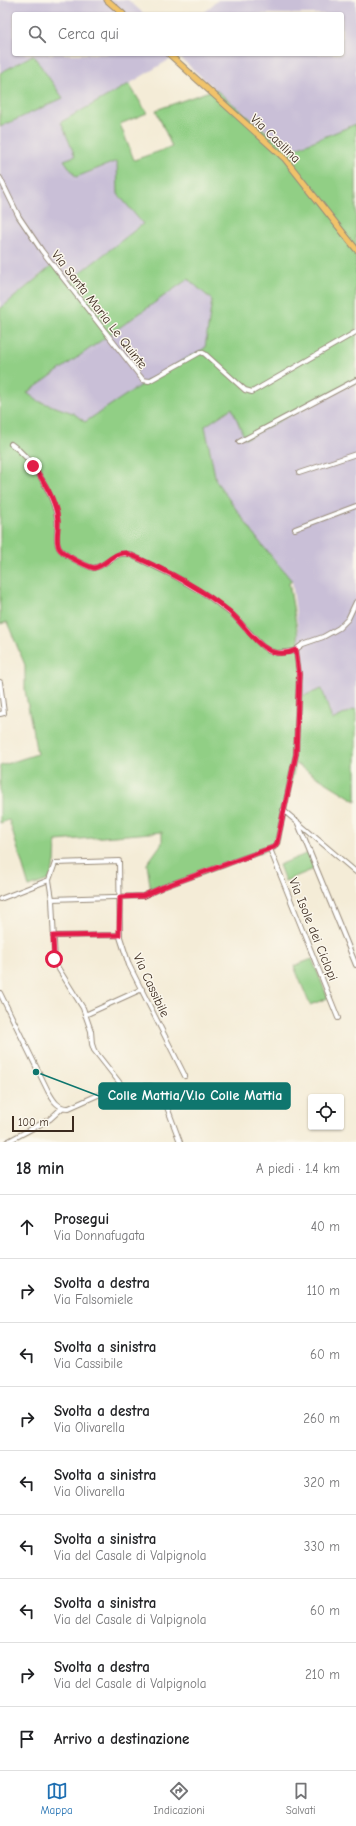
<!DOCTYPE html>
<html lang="it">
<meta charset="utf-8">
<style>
:root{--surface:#fff;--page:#f2f2f2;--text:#202124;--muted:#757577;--line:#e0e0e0;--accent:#1f6fb2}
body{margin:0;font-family:"Comic Neue",sans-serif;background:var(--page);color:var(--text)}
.controls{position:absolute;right:12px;bottom:12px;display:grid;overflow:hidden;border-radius:4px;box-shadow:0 1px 3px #0004}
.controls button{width:36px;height:36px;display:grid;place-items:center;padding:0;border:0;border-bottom:1px solid var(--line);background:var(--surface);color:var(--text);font:20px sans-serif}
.scale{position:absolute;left:12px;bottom:10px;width:62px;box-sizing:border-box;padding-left:4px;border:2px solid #3b2a1e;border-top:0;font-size:11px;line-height:14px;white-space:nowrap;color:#3b2a1e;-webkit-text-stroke:3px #fbf7ec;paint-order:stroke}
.stop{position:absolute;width:12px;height:12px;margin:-9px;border:3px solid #e11d48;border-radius:50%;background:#fff}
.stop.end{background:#e11d48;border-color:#fff;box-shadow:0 1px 4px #0008}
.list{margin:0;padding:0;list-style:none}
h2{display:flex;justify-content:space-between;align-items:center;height:52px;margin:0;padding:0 16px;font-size:17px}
h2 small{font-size:13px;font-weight:400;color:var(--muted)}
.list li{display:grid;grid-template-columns:26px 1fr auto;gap:12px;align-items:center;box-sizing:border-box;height:64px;padding:0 16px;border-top:1px solid var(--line)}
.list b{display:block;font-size:15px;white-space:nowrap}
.list p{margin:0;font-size:13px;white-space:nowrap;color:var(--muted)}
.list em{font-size:13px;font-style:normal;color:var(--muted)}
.icon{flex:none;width:22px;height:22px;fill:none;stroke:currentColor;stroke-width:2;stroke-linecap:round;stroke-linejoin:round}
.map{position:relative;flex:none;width:356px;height:1142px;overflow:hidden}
.search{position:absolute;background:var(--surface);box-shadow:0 1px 3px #0004;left:12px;right:12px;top:12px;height:44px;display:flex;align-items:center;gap:10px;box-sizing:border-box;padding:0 14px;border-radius:4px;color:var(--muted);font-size:15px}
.sheet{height:628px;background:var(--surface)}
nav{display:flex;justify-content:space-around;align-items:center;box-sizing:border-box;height:56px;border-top:1px solid var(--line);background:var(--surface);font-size:11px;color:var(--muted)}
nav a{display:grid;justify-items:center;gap:2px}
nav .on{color:var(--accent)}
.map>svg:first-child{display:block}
.industrial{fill:#c9bfd7}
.green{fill:#91cf85;stroke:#667c52;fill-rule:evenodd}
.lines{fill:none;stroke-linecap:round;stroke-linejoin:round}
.minor-casing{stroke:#988b7a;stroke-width:6}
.major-casing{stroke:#988b7a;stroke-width:7}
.minor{stroke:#fff;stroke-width:4}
.major{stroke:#f1c36a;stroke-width:5}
.route{stroke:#e11d48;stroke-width:5}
.labels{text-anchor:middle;stroke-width:3;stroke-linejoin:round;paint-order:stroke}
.street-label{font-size:13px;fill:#3b2a1e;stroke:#fbf7ec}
.leader{fill:none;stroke:#0f766e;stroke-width:1.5}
.callout-dot{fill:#0f766e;stroke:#fbf7ec;stroke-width:1.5}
.callout{fill:#0f766e;stroke:#0f766e;stroke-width:1.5}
.callout-label{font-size:14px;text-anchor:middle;font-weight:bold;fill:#fff}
</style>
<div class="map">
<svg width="356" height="1142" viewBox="0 0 356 1142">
<rect width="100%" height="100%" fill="#fbf7ec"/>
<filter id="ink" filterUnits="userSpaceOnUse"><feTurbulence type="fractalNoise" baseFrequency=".025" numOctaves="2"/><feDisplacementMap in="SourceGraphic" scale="8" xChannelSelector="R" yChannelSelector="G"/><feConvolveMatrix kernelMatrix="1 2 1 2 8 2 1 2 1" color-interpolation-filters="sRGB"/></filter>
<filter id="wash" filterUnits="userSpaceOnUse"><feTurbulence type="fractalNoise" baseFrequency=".012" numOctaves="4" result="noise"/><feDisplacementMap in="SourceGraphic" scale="16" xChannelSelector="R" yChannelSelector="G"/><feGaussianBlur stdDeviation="0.9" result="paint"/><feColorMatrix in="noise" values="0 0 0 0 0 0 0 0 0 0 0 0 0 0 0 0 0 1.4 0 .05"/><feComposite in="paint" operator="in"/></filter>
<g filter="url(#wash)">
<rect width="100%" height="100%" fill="#f4ecd7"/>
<path class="industrial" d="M 0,0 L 128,0 L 144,14 L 14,14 L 14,54 L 342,54 L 342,14 L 202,14 L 218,0 L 356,0 L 356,127 L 295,154 L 215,89 L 177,55 L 129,84 L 61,122 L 75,156 L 65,160 L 76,177 L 117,161 L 118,194 L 143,224 L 67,283 L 52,265 L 0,309 L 0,127 L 63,98 L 33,55 L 0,73 Z
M 188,278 L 212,300 L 205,348 L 85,422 L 73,413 L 38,401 L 27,393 Z
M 356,382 L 356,711 L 355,709 L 331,721 L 303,696 L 301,653 L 292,581 L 258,540 L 216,481 L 205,426 L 233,408 L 245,439 Z"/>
<path class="green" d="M 33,55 L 63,98 L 0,127 L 0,73 Z
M 129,84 L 147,113 L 120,124 L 134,160 L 172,147 L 156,110 L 215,89 L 289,151 L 356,124 L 356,380 L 245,439 L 232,408 L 205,426 L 216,481 L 258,540 L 292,581 L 289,583 L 301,653 L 303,696 L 322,689 L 332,720 L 355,709 L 356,711 L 356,801 L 296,764 L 283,810 L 277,843 L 270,849 L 151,892 L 147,864 L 162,843 L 162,832 L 56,841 L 55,863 L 49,880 L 29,887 L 9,820 L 0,823 L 0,766 L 37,754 L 25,690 L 25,665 L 7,622 L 0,624 L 0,309 L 53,265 L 67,283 L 143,224 L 118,194 L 117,161 L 76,177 L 64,160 L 75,156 L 61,122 ZM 188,279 L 212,300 L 205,348 L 147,381 L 85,422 L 73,413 L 38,401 L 27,393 Z
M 308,853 L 314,869 L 285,881 L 279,865 Z
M 312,959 L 328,998 L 310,1005 L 294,966 Z"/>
</g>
<g filter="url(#ink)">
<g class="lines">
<defs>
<path id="minor" d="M 0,178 L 19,217 L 42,251 L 143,380 L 149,381 L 201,352 L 205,354 L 245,390 L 252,392 L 356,332
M 239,442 L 356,380
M 11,444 C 32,458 53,493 57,518 C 59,527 54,540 59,548 C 63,555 86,566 93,568 L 100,566 L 120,554 L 129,554 L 176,577 L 208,596 L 235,617 L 262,646 L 269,651 L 277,653 L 294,651 L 303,644 L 323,637 L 339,628 L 348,619 L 356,602
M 299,473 L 356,454
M 295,529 L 356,506
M 0,682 L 4,713 L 0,714
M 283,810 L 356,872
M 297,821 L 356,965
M 270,849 L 338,1018
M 0,899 L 49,880
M 52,899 L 143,896 L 163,887 L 274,847 L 277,843 L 296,754 L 299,674 L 296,650
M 53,936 L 119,935
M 0,993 L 48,1091 C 53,1100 58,1109 69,1108 L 107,1091 L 130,1086 L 151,1086 L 158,1091 L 164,1099 L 180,1142
M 85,1015 L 142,989
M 123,1087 L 94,1050 L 92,1044 L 91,1031 L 83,1008 L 55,963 L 52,899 L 49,880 L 55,863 L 119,861 L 120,937 L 129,965 L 185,1076
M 7,1142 L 50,1119 L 62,1108"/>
<path id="major" d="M 107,0 L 123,14
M 169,54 L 285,159 L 356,249"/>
</defs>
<use href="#minor" class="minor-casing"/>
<use href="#major" class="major-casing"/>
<use href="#minor" class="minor"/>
<use href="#major" class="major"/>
</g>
</g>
<g class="lines" filter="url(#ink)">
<path class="route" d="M 33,466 C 44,481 56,501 58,520 C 59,528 55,540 59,548 C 63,555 86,566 94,568 C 106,566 113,552 126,553 C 162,568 200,587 230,612 C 243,623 252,641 267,649 C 275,655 287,654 296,650 L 299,674 L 296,754 L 277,843 L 274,847 L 163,887 L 143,896 L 120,897 L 119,935 L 53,936 L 54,959"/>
</g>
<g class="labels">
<g class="street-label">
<text transform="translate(276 138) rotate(44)" y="5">Via Casilina</text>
<text transform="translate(100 309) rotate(52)" y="5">Via Santa Maria Le Quinte</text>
<text transform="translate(314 929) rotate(68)" y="5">Via Isole dei Ciclopi</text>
<text transform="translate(152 985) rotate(65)" y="5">Via Cassibile</text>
</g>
</g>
<path class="leader" d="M36 1072L99 1096"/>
<circle class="callout-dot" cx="36" cy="1072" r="4"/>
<rect class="callout" x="99" y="1083" width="191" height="26" rx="4"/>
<g class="callout-label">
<text x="195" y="1100">Colle Mattia/V.lo Colle Mattia</text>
</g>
</svg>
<div class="controls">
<button><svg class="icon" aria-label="locate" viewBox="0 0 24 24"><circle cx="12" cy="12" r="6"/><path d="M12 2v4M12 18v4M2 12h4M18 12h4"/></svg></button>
</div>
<div class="scale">100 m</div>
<div class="stop" style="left:54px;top:959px"></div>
<div class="stop end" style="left:33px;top:466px"></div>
<div class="search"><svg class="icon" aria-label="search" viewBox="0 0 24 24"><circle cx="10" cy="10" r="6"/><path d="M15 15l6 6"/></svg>Cerca qui</div>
</div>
<section class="sheet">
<h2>18 min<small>A piedi · 1.4 km</small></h2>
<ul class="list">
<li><svg class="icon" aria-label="ahead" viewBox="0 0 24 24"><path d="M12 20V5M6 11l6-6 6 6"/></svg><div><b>Prosegui</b><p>Via Donnafugata</p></div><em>40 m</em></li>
<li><svg class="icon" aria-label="right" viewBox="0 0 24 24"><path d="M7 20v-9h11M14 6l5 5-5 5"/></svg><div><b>Svolta a destra</b><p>Via Falsomiele</p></div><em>110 m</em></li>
<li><svg class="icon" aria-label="left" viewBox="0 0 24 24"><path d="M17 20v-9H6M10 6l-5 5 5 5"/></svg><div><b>Svolta a sinistra</b><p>Via Cassibile</p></div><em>60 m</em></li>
<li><svg class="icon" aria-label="right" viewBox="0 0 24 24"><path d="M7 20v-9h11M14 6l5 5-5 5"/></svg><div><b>Svolta a destra</b><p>Via Olivarella</p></div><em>260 m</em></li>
<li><svg class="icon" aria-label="left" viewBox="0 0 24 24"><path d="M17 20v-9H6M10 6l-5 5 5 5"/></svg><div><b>Svolta a sinistra</b><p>Via Olivarella</p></div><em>320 m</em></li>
<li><svg class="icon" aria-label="left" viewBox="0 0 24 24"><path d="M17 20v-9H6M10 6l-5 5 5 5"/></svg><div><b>Svolta a sinistra</b><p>Via del Casale di Valpignola</p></div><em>330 m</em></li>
<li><svg class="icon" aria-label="left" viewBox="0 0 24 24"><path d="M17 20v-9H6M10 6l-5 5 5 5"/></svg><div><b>Svolta a sinistra</b><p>Via del Casale di Valpignola</p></div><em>60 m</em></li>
<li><svg class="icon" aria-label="right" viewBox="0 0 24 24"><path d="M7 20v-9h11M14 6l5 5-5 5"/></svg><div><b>Svolta a destra</b><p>Via del Casale di Valpignola</p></div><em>210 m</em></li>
<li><svg class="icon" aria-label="arrive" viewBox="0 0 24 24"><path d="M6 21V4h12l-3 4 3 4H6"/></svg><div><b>Arrivo a destinazione</b></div></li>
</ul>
</section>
<nav>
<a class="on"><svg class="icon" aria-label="map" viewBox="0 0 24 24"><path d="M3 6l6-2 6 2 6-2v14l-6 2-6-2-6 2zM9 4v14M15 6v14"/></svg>Mappa</a>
<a><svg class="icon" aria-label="directions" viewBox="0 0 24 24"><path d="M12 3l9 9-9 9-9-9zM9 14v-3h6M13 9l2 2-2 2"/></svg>Indicazioni</a>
<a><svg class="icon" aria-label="saved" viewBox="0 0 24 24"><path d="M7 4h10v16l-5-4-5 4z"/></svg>Salvati</a>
</nav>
